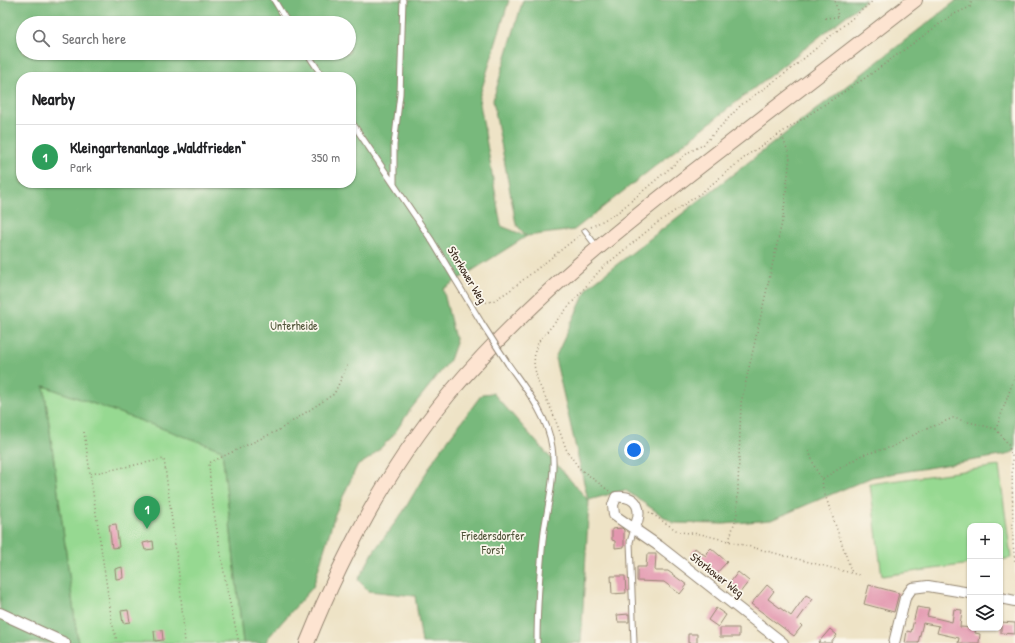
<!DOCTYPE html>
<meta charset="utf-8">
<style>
:root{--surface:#fff;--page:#f2f2f2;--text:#202124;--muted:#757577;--line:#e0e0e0;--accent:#0b8043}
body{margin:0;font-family:"Patrick Hand",sans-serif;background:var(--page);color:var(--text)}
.controls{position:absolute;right:12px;bottom:12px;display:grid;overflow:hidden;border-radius:8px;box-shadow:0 1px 3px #0004}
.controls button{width:36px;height:36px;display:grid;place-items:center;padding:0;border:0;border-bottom:1px solid var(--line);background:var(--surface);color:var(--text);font:20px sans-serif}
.you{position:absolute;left:634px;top:450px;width:14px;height:14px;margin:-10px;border:3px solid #fff;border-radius:50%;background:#1a73e8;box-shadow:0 0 0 6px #1a73e833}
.badge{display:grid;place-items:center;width:26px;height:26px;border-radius:50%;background:var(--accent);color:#fff;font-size:13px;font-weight:700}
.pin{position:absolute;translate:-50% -33px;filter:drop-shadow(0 1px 2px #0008)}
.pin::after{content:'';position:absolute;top:21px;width:14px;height:12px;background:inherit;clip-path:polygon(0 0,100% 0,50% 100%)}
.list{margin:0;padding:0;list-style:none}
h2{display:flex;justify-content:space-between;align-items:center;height:52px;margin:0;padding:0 16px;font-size:17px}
h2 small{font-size:13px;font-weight:400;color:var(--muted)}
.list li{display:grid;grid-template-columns:26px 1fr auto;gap:12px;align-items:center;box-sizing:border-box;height:64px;padding:0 16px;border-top:1px solid var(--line)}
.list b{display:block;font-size:15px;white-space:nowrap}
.list p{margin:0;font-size:13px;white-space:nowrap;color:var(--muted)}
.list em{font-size:13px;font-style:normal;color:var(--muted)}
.icon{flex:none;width:22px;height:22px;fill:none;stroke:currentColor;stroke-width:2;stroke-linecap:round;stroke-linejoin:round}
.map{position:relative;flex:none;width:1015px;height:643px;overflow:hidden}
.search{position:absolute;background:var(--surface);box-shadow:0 1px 3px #0004;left:16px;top:16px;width:340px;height:44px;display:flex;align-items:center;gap:10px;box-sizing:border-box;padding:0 14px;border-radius:22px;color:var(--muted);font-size:15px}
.panel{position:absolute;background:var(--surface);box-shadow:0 1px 3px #0004;left:16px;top:72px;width:340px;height:116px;border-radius:16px}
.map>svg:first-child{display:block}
.green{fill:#96d991;stroke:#688258}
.forest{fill:#78b97b;stroke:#5a724c;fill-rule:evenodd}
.building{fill:#e397af}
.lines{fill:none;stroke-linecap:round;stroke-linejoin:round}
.lane-casing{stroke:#948672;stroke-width:7}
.street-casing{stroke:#948672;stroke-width:12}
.secondary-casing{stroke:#948672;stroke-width:16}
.path{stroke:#948672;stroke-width:1.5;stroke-dasharray:1 3;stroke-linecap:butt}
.lane{stroke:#fff;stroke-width:5}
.street{stroke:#fff;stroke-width:10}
.secondary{stroke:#fde4d1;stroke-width:14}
.lane-bridge-casing{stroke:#948672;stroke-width:7;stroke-linecap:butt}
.lane-bridge{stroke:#fff;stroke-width:5}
.labels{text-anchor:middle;stroke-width:3.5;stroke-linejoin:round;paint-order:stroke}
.street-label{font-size:12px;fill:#3b2a1e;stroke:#fbf7ec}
.park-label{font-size:12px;fill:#52563b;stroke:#fbf7ec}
</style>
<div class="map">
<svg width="1015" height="643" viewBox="0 0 1015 643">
<rect width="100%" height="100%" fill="#fbf7ec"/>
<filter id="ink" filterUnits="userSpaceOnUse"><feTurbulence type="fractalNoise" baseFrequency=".025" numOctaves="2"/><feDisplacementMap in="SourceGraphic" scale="8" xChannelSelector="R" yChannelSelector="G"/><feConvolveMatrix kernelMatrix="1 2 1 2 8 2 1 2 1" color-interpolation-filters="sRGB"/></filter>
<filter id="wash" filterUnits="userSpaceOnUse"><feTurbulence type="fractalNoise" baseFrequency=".012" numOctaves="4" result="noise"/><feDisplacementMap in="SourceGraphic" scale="16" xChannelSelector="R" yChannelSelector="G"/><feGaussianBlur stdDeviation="0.9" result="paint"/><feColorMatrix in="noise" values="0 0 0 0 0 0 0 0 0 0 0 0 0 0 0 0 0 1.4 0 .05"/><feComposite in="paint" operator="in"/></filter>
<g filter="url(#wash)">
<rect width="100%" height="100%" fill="#eee3c6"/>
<path class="green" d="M 44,386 L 222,449 L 243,643 L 78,643 Z
M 999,466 L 1011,558 L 1000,560 L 1000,526 L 970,526 L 970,564 L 882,576 L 870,484 Z"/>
<path class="forest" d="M 0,0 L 509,0 L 479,98 L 501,226 L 526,236 L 516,224 L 493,100 L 523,0 L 866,0 L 574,230 L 527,236 L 443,289 L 456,343 L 450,360 L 410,410 L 392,437 L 370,458 L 357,466 L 335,514 L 313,587 L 267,639 L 266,643 L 243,643 L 222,450 L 44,386 L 78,643 L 0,643 ZM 23,23 L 349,23 L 349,53 L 23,53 ZM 21,77 L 351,77 L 351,183 L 21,183 Z
M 957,0 L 1015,0 L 1015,451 L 1006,455 L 872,477 L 771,520 L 724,524 L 673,523 L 625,490 L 589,500 L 581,643 L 422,643 L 415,596 L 369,591 L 358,580 L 374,551 L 403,512 L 436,456 L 482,394 L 493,393 L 588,500 L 555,358 L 588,287 Z"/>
<g id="blocks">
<path class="building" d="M 116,524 L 119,547 L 112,548 L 109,525 Z
M 622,528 L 624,530 L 624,547 L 615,548 L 615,541 L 612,540 L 612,529 Z
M 153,541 L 154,549 L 145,550 L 143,543 Z
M 695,548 L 706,556 L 708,554 L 706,553 L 711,548 L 727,562 L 714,576 L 700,564 L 702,562 L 691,554 Z
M 647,554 L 656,554 L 655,571 L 668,571 L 687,585 L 680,594 L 664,582 L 637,581 L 637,567 L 646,567 Z
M 122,567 L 123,578 L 116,579 L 115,569 Z
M 738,572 L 749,581 L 739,594 L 728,585 Z
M 611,576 L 625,576 L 626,593 L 612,594 Z
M 767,585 L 774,591 L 768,599 L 791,616 L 806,595 L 813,599 L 797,621 L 802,626 L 794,636 L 751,604 Z
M 869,585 L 899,593 L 894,612 L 864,604 Z
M 917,607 L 929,609 L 927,616 L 952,622 L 954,609 L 962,610 L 960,627 L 976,628 L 975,633 L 980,634 L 979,643 L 958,643 L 959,638 L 937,633 L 939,626 L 923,623 L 918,643 L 905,643 L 907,631 L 911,632 Z
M 716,608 L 726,615 L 718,627 L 708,620 Z
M 128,610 L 130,622 L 123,623 L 121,611 Z
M 629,614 L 629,622 L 618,622 L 617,615 Z
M 1001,622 L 1015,623 L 1015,634 L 1001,633 Z
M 720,628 L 739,628 L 739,637 L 720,637 Z
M 830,629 L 837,635 L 831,643 L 818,643 Z
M 162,630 L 163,640 L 155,641 L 154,631 Z
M 688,634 L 697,634 L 697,643 L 688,643 Z"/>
</g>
</g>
<g filter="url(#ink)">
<use href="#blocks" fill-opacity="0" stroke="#948672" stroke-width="1"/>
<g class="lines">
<defs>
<path id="lane" d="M 274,0 L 288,23
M 307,53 L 323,77
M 351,121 L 432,241 L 481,322
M 394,184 L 394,145 L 400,94 L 403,0
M 585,231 L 597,247
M 508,364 C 525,388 548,416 552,447 C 556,474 548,504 544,531 C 540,568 537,605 537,643
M 634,643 L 630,542 L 634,529"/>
<path id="street" d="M 634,529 C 643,511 639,495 616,497 L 613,505 L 614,515 L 659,546 L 783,643
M 1000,598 L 1015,601
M 0,613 L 65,643
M 894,643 L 905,598 L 912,588 L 928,586 L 970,593"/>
<path id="secondary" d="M 307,643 C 343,553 388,468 450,393 C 525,304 616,231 708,160 C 777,107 846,53 915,0"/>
</defs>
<use href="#lane" class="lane-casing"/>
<use href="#street" class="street-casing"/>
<use href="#secondary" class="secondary-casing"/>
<path class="path" d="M 825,18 L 838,17 L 835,0
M 591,227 L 617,213 L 689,152 L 703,145 L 741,105 L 790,70 L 874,0
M 478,304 L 493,301 L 509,291 L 580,235
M 1015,376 L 996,429 L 1008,444 L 1012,456 L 1013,543 L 1015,562
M 84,432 L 112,622 L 117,641
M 809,451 L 815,468 L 822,479 L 862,455 L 892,447 L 919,432 L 953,418 L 996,429
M 91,474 L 164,459 L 179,575 L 185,643
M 822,479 L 823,489 L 852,573
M 609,491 L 579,468 L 567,451 L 552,411 L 538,382 L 534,365 L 535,350 L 539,341 L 601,269 L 657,223 L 701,193 L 749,154 L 868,76 L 952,15 L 970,7 L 972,0
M 649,512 L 679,532 L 701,534 L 859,575
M 729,541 L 737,514 L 741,403 L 783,218 L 790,157 L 781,133
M 239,643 L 227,590 L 211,495 L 209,463 L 279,430 L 334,394 L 348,364"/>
<use href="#lane" class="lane"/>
<use href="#street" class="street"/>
<use href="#secondary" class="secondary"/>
<defs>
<path id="lane-bridge" d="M 481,322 L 508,364"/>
</defs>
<use href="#lane-bridge" class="lane-bridge-casing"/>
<use href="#lane-bridge" class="lane-bridge"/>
</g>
</g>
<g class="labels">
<g class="street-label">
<text transform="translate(467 275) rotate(59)" y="4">Storkower Weg</text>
<text transform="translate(717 575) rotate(38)" y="4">Storkower Weg</text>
</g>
<g class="park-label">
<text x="294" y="330">Unterheide</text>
<text x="493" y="540">Friedersdorfer<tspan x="493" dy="14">Forst</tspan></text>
</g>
</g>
</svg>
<div class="controls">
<button>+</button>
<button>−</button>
<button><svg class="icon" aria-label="layers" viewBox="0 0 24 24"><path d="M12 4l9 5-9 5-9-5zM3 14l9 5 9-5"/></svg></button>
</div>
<div class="you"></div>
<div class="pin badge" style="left:147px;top:529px;background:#2e9e5b">1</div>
<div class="search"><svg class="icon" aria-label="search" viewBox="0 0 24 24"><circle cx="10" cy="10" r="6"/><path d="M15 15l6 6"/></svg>Search here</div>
<section class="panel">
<h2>Nearby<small></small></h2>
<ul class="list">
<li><span class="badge" style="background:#2e9e5b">1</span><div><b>Kleingartenanlage „Waldfrieden“</b><p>Park</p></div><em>350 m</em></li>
</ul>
</section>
</div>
